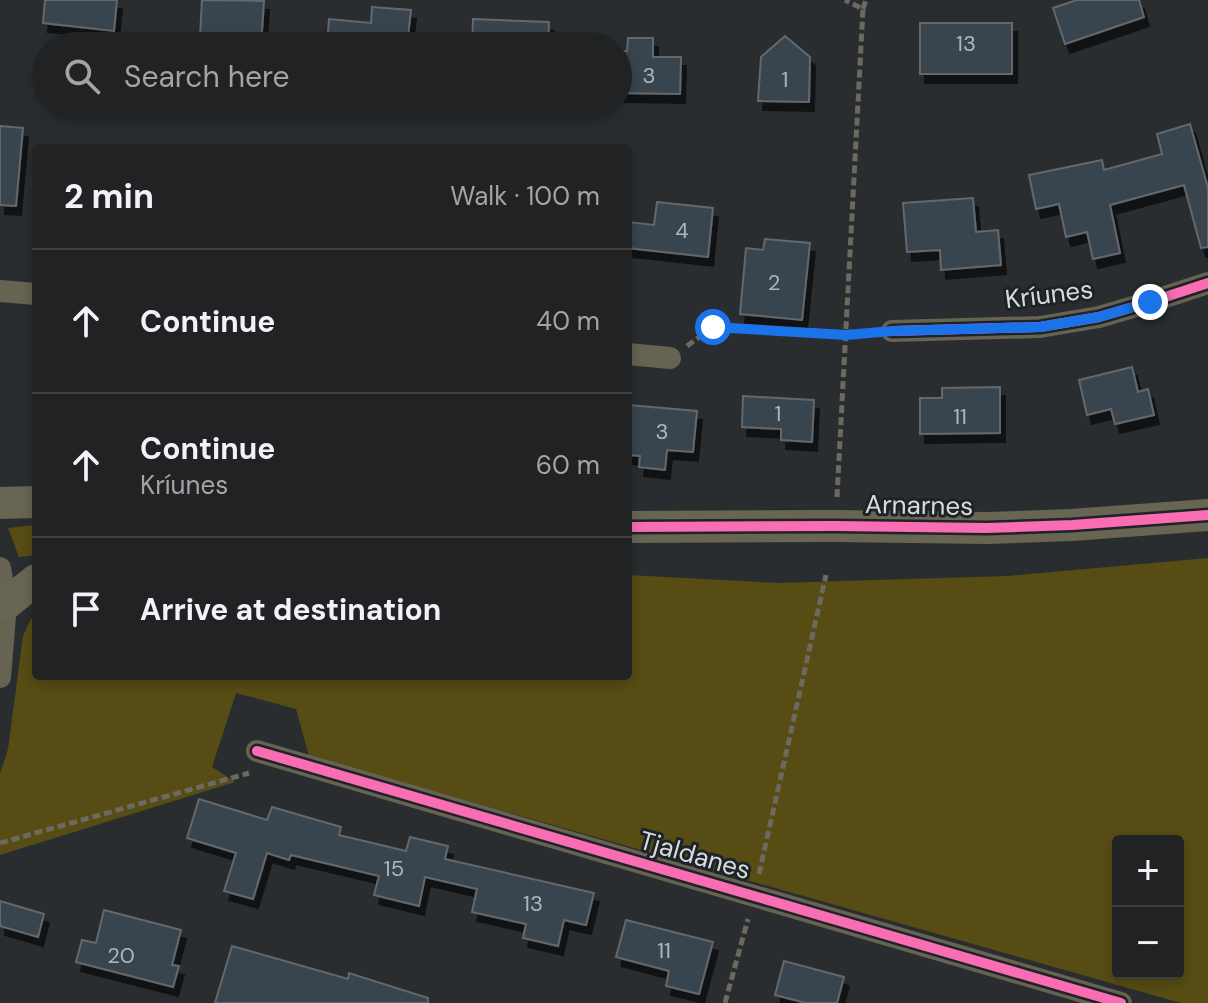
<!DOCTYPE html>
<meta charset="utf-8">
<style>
:root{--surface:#202224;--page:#2d2f31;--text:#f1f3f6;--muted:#a2a4a6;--line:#3d3f41}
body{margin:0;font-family:"DM Sans",sans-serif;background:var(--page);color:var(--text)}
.controls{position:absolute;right:24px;bottom:24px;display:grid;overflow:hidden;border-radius:8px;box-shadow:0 4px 12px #0003}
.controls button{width:72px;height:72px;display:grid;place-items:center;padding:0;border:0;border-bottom:2px solid var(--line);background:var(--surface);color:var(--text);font:40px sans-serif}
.stop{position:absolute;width:24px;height:24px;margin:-18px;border:6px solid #1a73e8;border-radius:50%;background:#fff}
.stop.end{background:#1a73e8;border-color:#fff;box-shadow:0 2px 8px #0008}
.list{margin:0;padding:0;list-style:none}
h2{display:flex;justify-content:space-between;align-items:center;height:104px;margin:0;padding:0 32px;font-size:34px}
h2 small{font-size:26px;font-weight:400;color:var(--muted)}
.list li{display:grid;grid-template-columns:52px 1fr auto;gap:24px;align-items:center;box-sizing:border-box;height:144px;padding:0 32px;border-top:2px solid var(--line)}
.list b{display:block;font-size:30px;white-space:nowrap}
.list p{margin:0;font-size:26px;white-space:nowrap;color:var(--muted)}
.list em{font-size:26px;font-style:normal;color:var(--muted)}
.icon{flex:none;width:44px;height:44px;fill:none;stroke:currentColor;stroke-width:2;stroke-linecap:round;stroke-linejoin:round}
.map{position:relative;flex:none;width:1208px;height:1003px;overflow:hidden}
.search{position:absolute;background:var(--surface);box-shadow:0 4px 12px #0003;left:32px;top:32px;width:600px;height:88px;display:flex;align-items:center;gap:20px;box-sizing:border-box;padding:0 28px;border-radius:44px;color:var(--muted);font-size:30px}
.panel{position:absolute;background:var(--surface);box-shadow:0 4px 12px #0003;left:32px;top:144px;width:600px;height:536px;border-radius:8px}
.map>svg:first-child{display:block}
.green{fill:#574c14;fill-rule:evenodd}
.building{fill:#38454f;stroke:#65676a;stroke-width:2;filter:url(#shadow)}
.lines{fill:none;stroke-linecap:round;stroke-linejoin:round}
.path{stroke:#6b6960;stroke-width:5;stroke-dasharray:8 4;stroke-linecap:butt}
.street{stroke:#676352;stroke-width:22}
.secondary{stroke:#696553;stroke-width:32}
.cycleway-casing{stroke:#1e2328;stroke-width:15}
.cycleway{stroke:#f96db3;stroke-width:10}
.route{stroke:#1a73e8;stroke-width:10}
.labels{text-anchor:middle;stroke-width:6;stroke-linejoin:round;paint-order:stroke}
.number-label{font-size:22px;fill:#afb6ba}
.street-label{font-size:26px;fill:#d7dbde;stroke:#1e2328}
</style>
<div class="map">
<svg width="1208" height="1003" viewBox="0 0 1208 1003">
<defs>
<filter id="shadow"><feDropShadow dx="5" dy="9" stdDeviation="0" flood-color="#0009"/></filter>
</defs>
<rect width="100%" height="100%" fill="#2a2d30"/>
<path class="green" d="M 36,525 L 36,555 L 19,557 L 8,528 Z
M 1208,558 L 1208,1003 L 1181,1003 L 309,756 L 296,709 L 236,693 L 212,767 L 235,782 L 0,855 L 0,774 L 8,749 L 23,636 L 31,619 L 36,617 L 36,676 L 628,676 L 628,575 L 778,583 L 1008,576 ZM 1118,841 L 1178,841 L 1178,973 L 1118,973 Z"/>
<path class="building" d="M 45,0 L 117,0 L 114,31 L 43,23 Z
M 202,0 L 264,1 L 261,46 L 221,46 L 221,39 L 200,37 Z
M 1077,0 L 1139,0 L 1144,17 L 1065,44 L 1053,8 Z
M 372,7 L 411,10 L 407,46 L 327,46 L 329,19 L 371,23 Z
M 473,19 L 549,22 L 548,46 L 472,46 Z
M 920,23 L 1012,23 L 1012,74 L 920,74 Z
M 785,36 L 810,57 L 809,102 L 758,101 L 761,57 Z
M 628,38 L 653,38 L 653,57 L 681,57 L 680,94 L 618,93 L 618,51 L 627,51 Z
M 1190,124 L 1208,188 L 1208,247 L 1201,248 L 1184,185 L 1110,205 L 1120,253 L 1093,259 L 1087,232 L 1066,237 L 1059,204 L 1036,209 L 1029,175 L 1102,160 L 1104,170 L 1162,154 L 1157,134 Z
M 0,126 L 23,128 L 16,206 L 0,205 Z
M 973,198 L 976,232 L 998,230 L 1001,265 L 941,270 L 940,250 L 907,252 L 903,203 Z
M 657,202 L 713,208 L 708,257 L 628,248 L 628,222 L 654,225 Z
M 765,239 L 810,243 L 802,320 L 740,314 L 746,248 L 763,250 Z
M 1132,367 L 1138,392 L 1148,389 L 1154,415 L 1115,424 L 1111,409 L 1087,415 L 1079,380 Z
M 1000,387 L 1000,433 L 920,434 L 920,398 L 942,398 L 942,388 Z
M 743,396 L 814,400 L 812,442 L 781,440 L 781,429 L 742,427 Z
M 628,405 L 697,411 L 693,452 L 667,450 L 665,470 L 639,467 L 640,456 L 628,455 Z
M 199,799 L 267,820 L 272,807 L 341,827 L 339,835 L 406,851 L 410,837 L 448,846 L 445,859 L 594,893 L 586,925 L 564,920 L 558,946 L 523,938 L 526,924 L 472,912 L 477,889 L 425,877 L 419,906 L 374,895 L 379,876 L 291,855 L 289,860 L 267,853 L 253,899 L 224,891 L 236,853 L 187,838 Z
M 0,901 L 44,914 L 38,937 L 0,926 Z
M 104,910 L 181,930 L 172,965 L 179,966 L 173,987 L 76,962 L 82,940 L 96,943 Z
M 626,920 L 713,942 L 699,994 L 666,986 L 669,971 L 616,957 Z
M 232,946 L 348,979 L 349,973 L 428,998 L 428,1003 L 215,1003 Z
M 784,961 L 844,977 L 837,1003 L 806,1003 L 775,995 Z"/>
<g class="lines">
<path class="path" d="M 863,9 L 866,0
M 687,346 L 713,327 L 846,335 L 871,333
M 837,497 L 863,9 L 845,0
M 0,843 L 249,773
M 759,874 L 826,575
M 725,1003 L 748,919"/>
<path class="street" d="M 0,291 L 36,294
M 892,331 L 1040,327 L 1099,317 L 1150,302 L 1208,283
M 628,354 L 670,358
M 0,568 L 6,604 L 0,677
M 257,751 L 1121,1003"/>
<path class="secondary" d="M 0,503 L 36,502
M 628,527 L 836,526 L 987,528 L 1072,525 L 1208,515
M 6,604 L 36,580"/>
<defs>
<path id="cycleway" d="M 892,331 L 1040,327 L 1099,317 L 1150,302 L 1208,283
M 628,527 L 836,526 L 987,528 L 1072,525 L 1208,515
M 257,751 L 1121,1003"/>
</defs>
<use href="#cycleway" class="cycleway-casing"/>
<use href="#cycleway" class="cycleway"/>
</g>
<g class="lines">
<path class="route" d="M 713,327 L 846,335 L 892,331 L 1040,327 L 1099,317 L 1150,302"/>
</g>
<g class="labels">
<g class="number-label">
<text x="966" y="51">13</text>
<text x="649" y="83">3</text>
<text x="785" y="87">1</text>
<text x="682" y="238">4</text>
<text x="774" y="290">2</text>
<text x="778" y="421">1</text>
<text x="960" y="424">11</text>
<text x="662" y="439">3</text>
<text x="394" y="876">15</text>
<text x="533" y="911">13</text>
<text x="664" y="958">11</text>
<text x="121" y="963">20</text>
</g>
<g class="street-label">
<text transform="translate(1049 294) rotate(-7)" y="9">Kríunes</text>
<text transform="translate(919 505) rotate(1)" y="9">Arnarnes</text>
<text transform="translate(695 855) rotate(16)" y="9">Tjaldanes</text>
</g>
</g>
</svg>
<div class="controls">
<button>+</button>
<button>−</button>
</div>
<div class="stop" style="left:713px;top:327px"></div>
<div class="stop end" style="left:1150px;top:302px"></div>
<div class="search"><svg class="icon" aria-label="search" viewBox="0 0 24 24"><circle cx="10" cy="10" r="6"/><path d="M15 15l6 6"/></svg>Search here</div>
<section class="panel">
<h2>2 min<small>Walk · 100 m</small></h2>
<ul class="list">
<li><svg class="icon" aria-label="ahead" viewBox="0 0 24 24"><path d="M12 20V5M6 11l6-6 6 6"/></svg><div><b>Continue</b></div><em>40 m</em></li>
<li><svg class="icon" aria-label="ahead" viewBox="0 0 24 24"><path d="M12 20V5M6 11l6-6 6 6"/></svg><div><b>Continue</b><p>Kríunes</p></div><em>60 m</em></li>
<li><svg class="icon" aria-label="arrive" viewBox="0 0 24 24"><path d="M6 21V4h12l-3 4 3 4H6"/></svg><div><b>Arrive at destination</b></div></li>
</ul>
</section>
</div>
